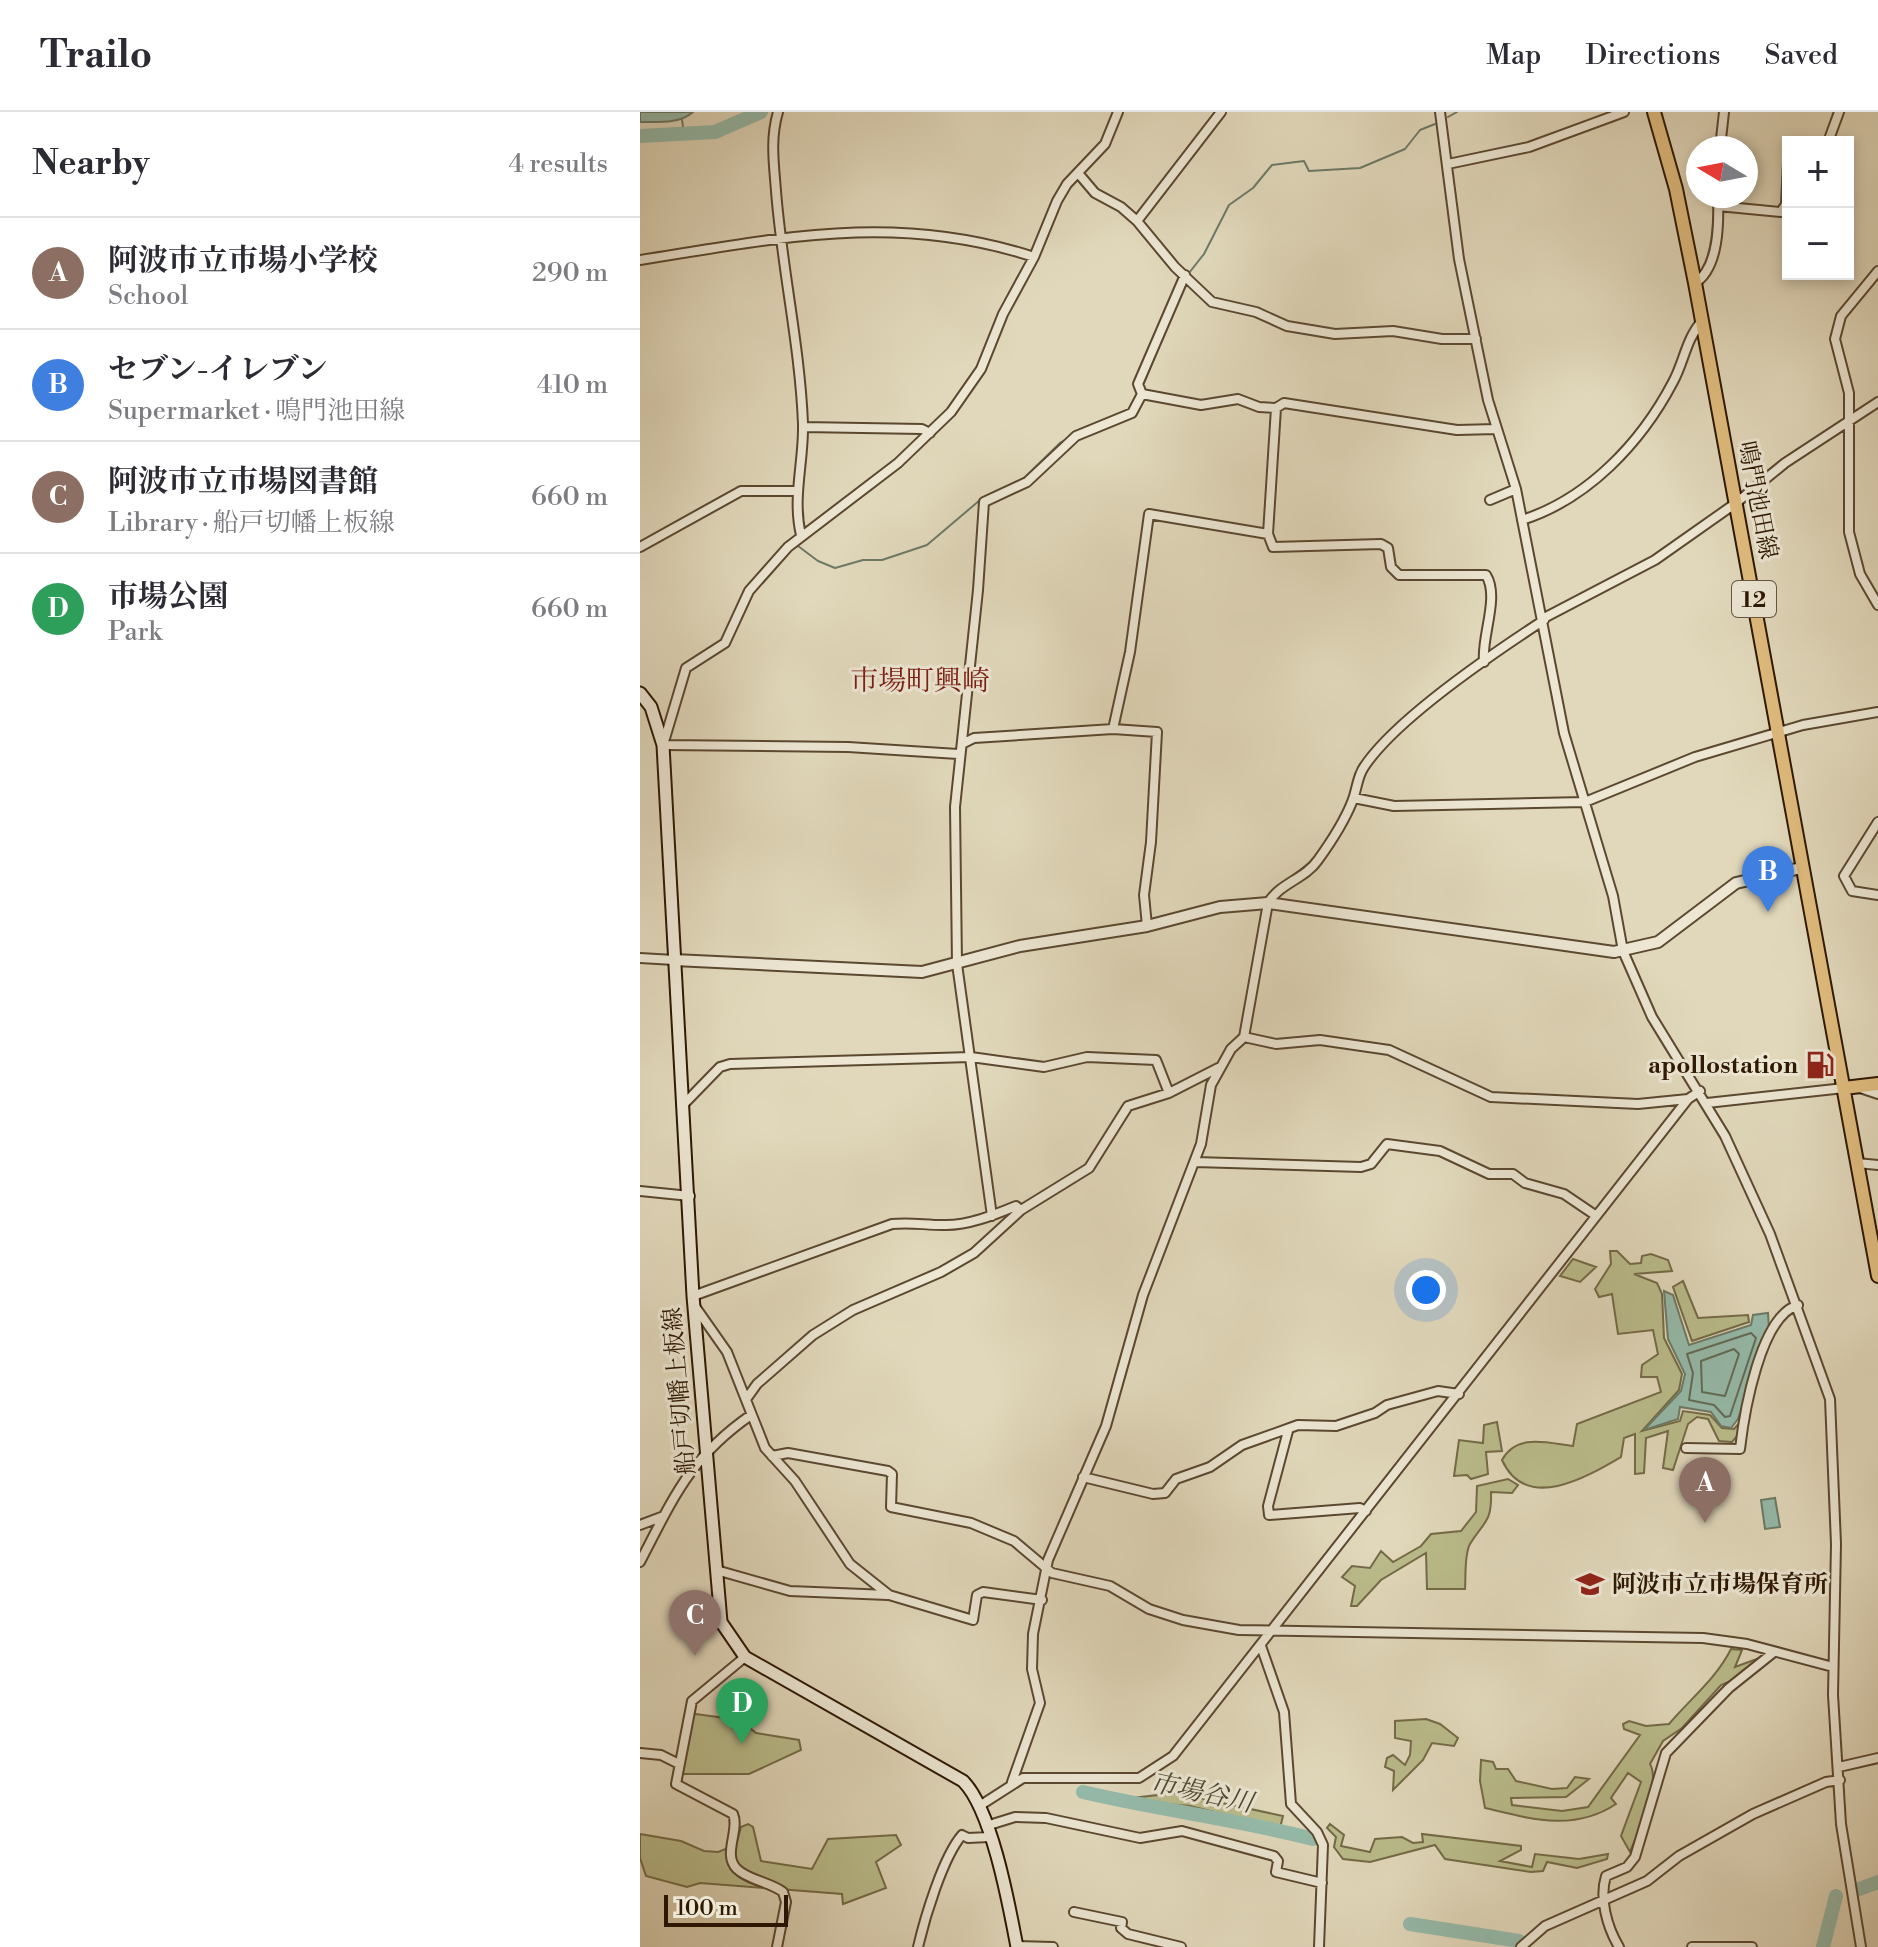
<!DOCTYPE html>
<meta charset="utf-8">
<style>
:root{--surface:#fff;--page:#f2f2f3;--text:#2b2b33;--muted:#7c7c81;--line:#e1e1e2;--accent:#111827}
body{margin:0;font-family:"Libre Bodoni","Noto Serif JP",serif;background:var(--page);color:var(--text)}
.controls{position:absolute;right:24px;top:24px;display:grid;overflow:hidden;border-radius:0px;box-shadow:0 4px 12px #0003}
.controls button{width:72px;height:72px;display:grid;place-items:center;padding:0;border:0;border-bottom:2px solid var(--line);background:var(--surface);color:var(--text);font:40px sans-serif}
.compass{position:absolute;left:1046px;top:24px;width:72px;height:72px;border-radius:50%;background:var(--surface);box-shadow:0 4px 12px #0003;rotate:280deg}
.scale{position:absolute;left:24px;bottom:20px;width:124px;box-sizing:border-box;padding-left:8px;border:4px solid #2e1802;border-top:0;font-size:22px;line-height:28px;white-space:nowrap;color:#2e1802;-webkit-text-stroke:6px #ece6d3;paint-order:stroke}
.you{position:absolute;left:786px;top:1178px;width:28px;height:28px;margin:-20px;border:6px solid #fff;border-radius:50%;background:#1a73e8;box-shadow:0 0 0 12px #1a73e833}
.badge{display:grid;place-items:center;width:52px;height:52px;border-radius:50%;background:var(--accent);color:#fff;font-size:26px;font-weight:700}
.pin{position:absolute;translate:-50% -66px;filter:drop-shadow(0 2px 4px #0008)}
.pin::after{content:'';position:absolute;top:42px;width:28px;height:24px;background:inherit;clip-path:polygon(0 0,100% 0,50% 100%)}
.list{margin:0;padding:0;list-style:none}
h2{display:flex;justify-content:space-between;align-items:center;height:104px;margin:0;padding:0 32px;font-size:34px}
h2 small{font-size:26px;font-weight:400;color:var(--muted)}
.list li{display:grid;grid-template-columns:52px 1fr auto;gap:24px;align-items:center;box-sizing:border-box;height:112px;padding:0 32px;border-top:2px solid var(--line)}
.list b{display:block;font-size:30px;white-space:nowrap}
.list p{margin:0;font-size:26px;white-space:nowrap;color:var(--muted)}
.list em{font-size:26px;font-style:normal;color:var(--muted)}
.map{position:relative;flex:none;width:1238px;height:1835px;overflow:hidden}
header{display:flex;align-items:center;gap:48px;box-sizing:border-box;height:112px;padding:0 40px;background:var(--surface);border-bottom:2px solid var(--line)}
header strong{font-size:38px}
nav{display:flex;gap:44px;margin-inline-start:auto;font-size:28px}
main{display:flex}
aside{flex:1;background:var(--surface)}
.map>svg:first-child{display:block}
.green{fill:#babc8b;stroke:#746a46;stroke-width:2}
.water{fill:#95bbab;stroke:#6c7a67;stroke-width:2}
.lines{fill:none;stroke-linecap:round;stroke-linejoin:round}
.shore{stroke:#626a56;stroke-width:2}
.stream{stroke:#6c7a67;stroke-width:2}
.river{stroke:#95bbab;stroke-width:14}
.minor-casing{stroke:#5b4830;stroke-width:12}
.tertiary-casing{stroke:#5b4830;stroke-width:14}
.secondary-casing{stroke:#2e1802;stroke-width:15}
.primary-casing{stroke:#2e1802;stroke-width:16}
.minor{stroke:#ece6d3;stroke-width:8}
.tertiary{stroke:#ece6d3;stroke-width:10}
.secondary{stroke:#ece6d3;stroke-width:11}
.primary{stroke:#e0bc7e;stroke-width:12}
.labels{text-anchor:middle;stroke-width:6;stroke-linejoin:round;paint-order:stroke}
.shield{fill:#ece6d3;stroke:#675641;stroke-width:2}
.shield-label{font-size:22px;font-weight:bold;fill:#2e1802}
.street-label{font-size:24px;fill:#2e1802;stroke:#ece6d3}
.poi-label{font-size:24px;font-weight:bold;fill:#2e1802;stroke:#ece6d3;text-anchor:end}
.water-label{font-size:26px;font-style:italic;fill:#4d4935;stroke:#ece6d3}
.quarter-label{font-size:28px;fill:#7a1f14;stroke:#ece6d3}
</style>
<header>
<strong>Trailo</strong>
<nav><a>Map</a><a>Directions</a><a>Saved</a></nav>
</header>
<main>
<aside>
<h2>Nearby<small>4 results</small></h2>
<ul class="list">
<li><span class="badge" style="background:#8d6e63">A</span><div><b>阿波市立市場小学校</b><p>School</p></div><em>290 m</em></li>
<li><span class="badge" style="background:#3f7fe0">B</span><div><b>セブン-イレブン</b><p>Supermarket · 鳴門池田線</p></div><em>410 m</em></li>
<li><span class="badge" style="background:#8d6e63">C</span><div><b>阿波市立市場図書館</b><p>Library · 船戸切幡上板線</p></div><em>660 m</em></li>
<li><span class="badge" style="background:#2e9e5b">D</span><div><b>市場公園</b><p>Park</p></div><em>660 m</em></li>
</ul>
</aside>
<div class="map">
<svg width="1238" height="1835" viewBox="0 0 1238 1835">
<rect width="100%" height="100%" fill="#e1d8bb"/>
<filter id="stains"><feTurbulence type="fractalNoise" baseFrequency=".0025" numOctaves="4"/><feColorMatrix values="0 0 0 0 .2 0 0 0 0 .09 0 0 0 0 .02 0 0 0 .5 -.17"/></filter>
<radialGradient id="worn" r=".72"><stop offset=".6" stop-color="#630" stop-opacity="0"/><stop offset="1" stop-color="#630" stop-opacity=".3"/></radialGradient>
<path class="green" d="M 970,1139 L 977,1139 L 990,1152 L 1001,1151 L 1002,1144 L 1011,1142 L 1028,1148 L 1032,1159 L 994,1162 L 1017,1171 L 1022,1182 L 1024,1226 L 1042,1262 L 1039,1278 L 1002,1319 L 1040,1309 L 1043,1299 L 1070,1303 L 1082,1316 L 1094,1317 L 1101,1309 L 1098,1323 L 1092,1330 L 1079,1329 L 1068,1307 L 1057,1305 L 1048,1312 L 1033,1358 L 1023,1356 L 1028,1319 L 1006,1326 L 1004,1361 L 995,1362 L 995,1322 L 984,1326 L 981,1345 C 947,1365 886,1401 862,1348 C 877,1321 907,1331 933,1334 L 937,1312 L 1021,1280 L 1017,1265 L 1001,1265 L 1002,1253 L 1018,1242 L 1013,1218 L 978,1222 L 972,1182 L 959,1185 L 955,1177 L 971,1152 Z
M 933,1147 L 956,1155 L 940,1170 L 920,1164 Z
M 1043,1169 L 1058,1206 L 1108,1203 L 1109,1210 L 1052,1229 L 1033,1175 Z
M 857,1310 L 862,1339 L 846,1340 L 848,1362 L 831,1367 L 827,1363 L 814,1364 L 819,1328 L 843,1331 L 844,1313 Z
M 868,1367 L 878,1373 L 872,1381 L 851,1380 C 852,1411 844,1409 830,1432 C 824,1443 826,1465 825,1477 L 787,1477 L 786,1441 L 741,1468 L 717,1494 L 711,1494 L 715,1474 L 702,1465 L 712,1454 L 730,1456 L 741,1439 L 753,1450 L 781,1434 L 791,1422 L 821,1419 L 836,1400 L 837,1374 Z
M 1091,1537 L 1102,1538 L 1095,1555 L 1125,1544 L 1093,1568 L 1081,1573 L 1042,1616 L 1023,1629 L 1010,1652 C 1021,1670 998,1720 990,1740 L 981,1724 L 1001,1670 L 988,1661 L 971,1686 L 976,1692 C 934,1720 891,1707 845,1696 L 840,1669 L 841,1648 L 853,1650 L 856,1657 L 868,1657 L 876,1669 L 912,1677 L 927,1676 L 935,1665 L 949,1667 L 926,1685 L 871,1686 L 872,1693 L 922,1699 L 948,1695 L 1000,1623 L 984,1617 L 983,1612 L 989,1609 L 1006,1614 L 1029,1612 C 1050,1587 1076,1567 1091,1537 Z
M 48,1601 L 100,1608 L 116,1621 L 159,1628 L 161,1638 L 109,1662 L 35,1662 Z
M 786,1607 L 800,1612 L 818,1626 L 814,1634 L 792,1631 L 783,1648 L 753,1678 L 754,1659 L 745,1655 L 747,1646 L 753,1643 L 765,1653 L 770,1643 L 771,1629 L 755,1626 L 755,1609 Z
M 536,1681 L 643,1704 L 640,1716 L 550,1694 L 492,1689 L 492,1686 Z
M 108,1712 L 113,1715 L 121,1749 L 172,1757 L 188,1727 L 256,1723 L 261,1733 L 236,1750 L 246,1776 L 203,1792 L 202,1782 L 60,1771 L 47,1775 L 6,1764 L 0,1746 L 0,1722 L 41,1729 L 64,1739 L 78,1740 L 96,1733 L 101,1715 Z
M 690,1712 L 704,1723 L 701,1734 L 730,1740 L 735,1727 L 762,1725 L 773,1731 L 783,1730 L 782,1722 L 881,1734 L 881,1738 L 860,1749 L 892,1755 L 895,1742 L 939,1747 L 968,1742 L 967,1747 L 937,1756 L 907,1750 L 903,1759 L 891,1760 L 805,1747 L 795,1733 L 730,1750 L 703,1747 L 694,1735 L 696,1725 L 687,1716 Z"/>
<path class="water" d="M 0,0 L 53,0 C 40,12 18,10 0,10 Z
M 1024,1179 L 1033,1183 L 1049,1233 L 1111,1213 L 1113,1203 L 1128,1201 L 1129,1217 L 1098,1307 L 1091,1316 L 1081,1314 L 1071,1300 L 1040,1295 L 1038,1307 L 1004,1318 L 1041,1279 L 1045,1262 L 1028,1227 Z
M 1135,1386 L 1140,1415 L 1125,1417 L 1121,1388 Z"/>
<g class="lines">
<path class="shore" d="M 1111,1221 L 1116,1226 L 1090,1304 L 1085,1305 L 1074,1293 L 1049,1288 L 1053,1261 L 1047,1242 Z
M 1094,1237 L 1099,1242 L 1085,1284 L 1062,1280 L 1061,1249 Z"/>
<path class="stream" d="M 808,5 L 817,0
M 42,8 L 44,22
M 549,161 L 564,142 L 589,93 L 613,76 L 632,53 L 664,49 L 669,59 L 720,56 L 765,37 L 780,18 L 795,12
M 503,273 L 530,207
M 382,368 L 420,331 L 458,310
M 158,434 L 178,449 L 195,456 L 223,448 L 242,448 L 287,433 L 340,388"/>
<path class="river" d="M 0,24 L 75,20 L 121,0
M 443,1680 C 519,1698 596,1707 673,1727
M 1214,1779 L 1238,1770
M 770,1812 L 879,1829
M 1183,1835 L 1196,1784"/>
<defs>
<path id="minor" d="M 138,0 C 130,27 134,52 136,79 C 142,157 160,234 163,312 C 164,349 152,386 161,423
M 800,0 L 819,147 L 848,288 L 876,377 L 924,621 L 973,784 L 983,839 L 1012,905 L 1085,1024 L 1130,1122 L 1190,1287 L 1196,1432 L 1193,1583 L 1201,1712 L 1221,1835
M 1188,30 L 1199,0
M 1080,36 L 1084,0
M 808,52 L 889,35 L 984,0
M 438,61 L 455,81 L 481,95 L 497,109 L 535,155 L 572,190 L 616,200 L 647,214 L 695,222 L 753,219 L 802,227 L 836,227
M 1078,94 L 1141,100 L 1146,92 L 1148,50
M 497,109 L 581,0
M 0,148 C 140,126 256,100 394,145
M 1238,159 L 1201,204 L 1195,227 L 1209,281 L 1209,420 L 1220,462 L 1238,493
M 545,163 L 498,272 L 502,282 L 561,293 L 598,287 L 619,295 L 636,296 L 644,291 L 817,318 L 856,317
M 1055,171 C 1079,156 1079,111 1078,84
M 636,296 L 628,422 L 633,435 L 741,432 L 748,436 L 751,455 L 759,463 L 846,463 C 860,485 841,525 844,550
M 163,315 L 282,317 L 290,321
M 850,388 L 876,377
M 882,408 C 948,387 1001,331 1033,270 C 1044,250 1046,227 1062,209
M 0,435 L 101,379 L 158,379
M 904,506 L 1015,448 L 1096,391 L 1145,351 L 1238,290
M 473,617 L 490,540 L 509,402 L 628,422
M 322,632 L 334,626 L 473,617 L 517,620 L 511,730 L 504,783 L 507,814
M 318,642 L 208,635 L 23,633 L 46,556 L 85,531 L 109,479 L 148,435 L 258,351 L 311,300 L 341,257 L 363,202 L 394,145 L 417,89 L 427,72 L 465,32 L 478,0
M 714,686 L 754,694 L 945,690 L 1055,645 L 1163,613 L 1238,600
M 1238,710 L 1204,764 L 1212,779 L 1238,783
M 0,846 L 34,848
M 604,925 L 636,932 L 680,928 L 749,938 L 851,985 L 998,992 L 1048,987
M 1220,976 L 1238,982
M 1067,991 L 1204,976
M 43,993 L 80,955 L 90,952 L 331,945 L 404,955 L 447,945 L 516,948 L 529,981
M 555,1050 L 721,1055 L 731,1052 L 747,1032 L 800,1039 L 849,1062 L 873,1062 L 885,1071 L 924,1082 L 955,1103
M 1217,1051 L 1238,1053
M 0,1079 L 50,1084
M 352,1104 L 317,852 L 315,695 L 338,478 L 344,390 L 387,370 L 436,324 L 492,301 L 502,282
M 53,1184 L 252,1112 C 270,1110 285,1113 303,1113 C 327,1114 354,1103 376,1094 L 381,1098
M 54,1193 L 87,1240 L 125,1336 L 155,1369 L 210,1452 L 249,1483 L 333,1508 L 337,1483 L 343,1480 L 402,1488
M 107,1286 L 117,1272 L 173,1223 L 213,1198 L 301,1160 L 334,1141 L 381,1098 L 449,1056 L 488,994 L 529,981 L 578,956
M 648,1319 L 628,1394 L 629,1403 L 720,1396 L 726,1399
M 1046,1336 L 1100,1337 C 1104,1302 1120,1204 1158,1193
M 132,1344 L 148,1341 L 248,1359 L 252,1362 L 251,1395 L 331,1411 L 374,1429 L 412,1461 L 470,1474 L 509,1497 L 543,1508 L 599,1518 L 1063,1526 L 1107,1532 L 1193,1555
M 443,1365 L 513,1382 L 525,1381 L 536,1367 L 570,1355 L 602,1333 L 658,1313 L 696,1314 L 735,1301 L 747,1293 L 798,1279 L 819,1282
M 0,1413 L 21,1405
M 0,1450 C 33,1387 49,1346 111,1303
M 76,1458 L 150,1479 L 248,1483
M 621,1534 L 644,1600 L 651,1692 L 677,1720 L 683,1733 L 679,1835
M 105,1545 L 52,1589 L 36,1672 L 93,1702 C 100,1718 82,1743 97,1757 C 108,1768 130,1770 143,1780 L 146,1790 L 137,1835
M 0,1641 L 21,1643 L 39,1652
M 1199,1655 L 1238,1646
M 372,1670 L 400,1591 L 392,1557 L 393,1522 L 408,1448 L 466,1314 L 503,1183 L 561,1032 L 571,973 L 591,937 L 604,925 L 628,791 C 640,771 665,767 678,748 C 691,730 704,710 712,690 C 717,678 717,665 724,655 C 755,608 855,540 904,508
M 341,1693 L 383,1666 L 499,1666 L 533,1644 L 1048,987 L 1060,979
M 346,1714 L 375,1705 L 406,1706 L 500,1726 L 542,1719 L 634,1744 L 638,1749 L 636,1760 L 682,1771
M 434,1800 L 482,1810 L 481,1816 L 488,1822 L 541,1835
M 377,1834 L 413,1835
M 278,1835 C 285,1805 303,1745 322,1723 L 328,1726 L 349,1725
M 881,1835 L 905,1814 L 1007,1769 L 1039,1744 L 1113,1702 L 1186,1670 L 1200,1668
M 979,1835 C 967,1815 959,1786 966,1764 L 987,1755 L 995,1745 L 1026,1641 L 1089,1576 L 1134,1540
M 1052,1835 L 1112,1835"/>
<path id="tertiary" d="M 34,848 L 282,860 L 380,834 L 507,814 L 580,795 L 628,791 L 974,840 L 1018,830 L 1096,771 L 1161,756"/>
<path id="secondary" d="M 0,581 L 11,595 L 23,633 L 53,1184 L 81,1510 L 105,1545 L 323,1669 C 352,1698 369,1793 377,1835"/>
<path id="primary" d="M 1014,0 L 1036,77 L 1055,171 L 1238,1164
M 1204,976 L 1238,972"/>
</defs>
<use href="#minor" class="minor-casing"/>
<use href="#tertiary" class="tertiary-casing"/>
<use href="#secondary" class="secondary-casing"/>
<use href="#primary" class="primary-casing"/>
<use href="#minor" class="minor"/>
<use href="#tertiary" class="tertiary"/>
<use href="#secondary" class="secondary"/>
<use href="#primary" class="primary"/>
</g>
<defs>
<symbol id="fuel-bare" viewBox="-9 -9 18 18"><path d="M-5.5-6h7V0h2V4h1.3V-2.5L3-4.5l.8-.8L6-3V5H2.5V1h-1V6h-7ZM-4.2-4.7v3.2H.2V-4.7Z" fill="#8f2418" stroke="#ece6d3" stroke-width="2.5" paint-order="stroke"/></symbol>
<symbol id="school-bare" viewBox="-9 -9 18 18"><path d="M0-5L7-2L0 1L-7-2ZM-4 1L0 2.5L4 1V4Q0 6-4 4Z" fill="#8f2418" stroke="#ece6d3" stroke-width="2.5" paint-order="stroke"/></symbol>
</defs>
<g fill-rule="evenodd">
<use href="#fuel-bare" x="1160" y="933" width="40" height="40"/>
<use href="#school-bare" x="930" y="1452" width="40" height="40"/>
</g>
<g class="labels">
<rect class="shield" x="1092" y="469" width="44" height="36" rx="6"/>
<g class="shield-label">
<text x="1114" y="495">12</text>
</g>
<g class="street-label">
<text transform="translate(1118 388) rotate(79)" y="8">鳴門池田線</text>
<text transform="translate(39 1279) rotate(-95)" y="8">船戸切幡上板線</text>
</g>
<g class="poi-label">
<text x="1158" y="961">apollostation</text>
<text x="972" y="1480" text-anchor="start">阿波市立市場保育所</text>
</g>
<g class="water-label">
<text transform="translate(562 1680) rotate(12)" y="9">市場谷川</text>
</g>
<g class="quarter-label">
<text x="280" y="578">市場町興崎</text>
</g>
</g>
<rect width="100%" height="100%" filter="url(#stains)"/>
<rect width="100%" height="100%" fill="url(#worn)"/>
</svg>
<div class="controls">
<button>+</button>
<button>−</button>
</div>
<svg class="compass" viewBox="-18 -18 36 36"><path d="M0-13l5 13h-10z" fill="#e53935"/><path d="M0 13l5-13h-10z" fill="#7c7c81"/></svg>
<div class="scale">100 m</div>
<div class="you"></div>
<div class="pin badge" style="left:1065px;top:1411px;background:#8d6e63">A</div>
<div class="pin badge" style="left:1128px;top:800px;background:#3f7fe0">B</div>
<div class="pin badge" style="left:55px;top:1544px;background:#8d6e63">C</div>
<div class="pin badge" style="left:102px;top:1632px;background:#2e9e5b">D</div>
</div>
</main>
